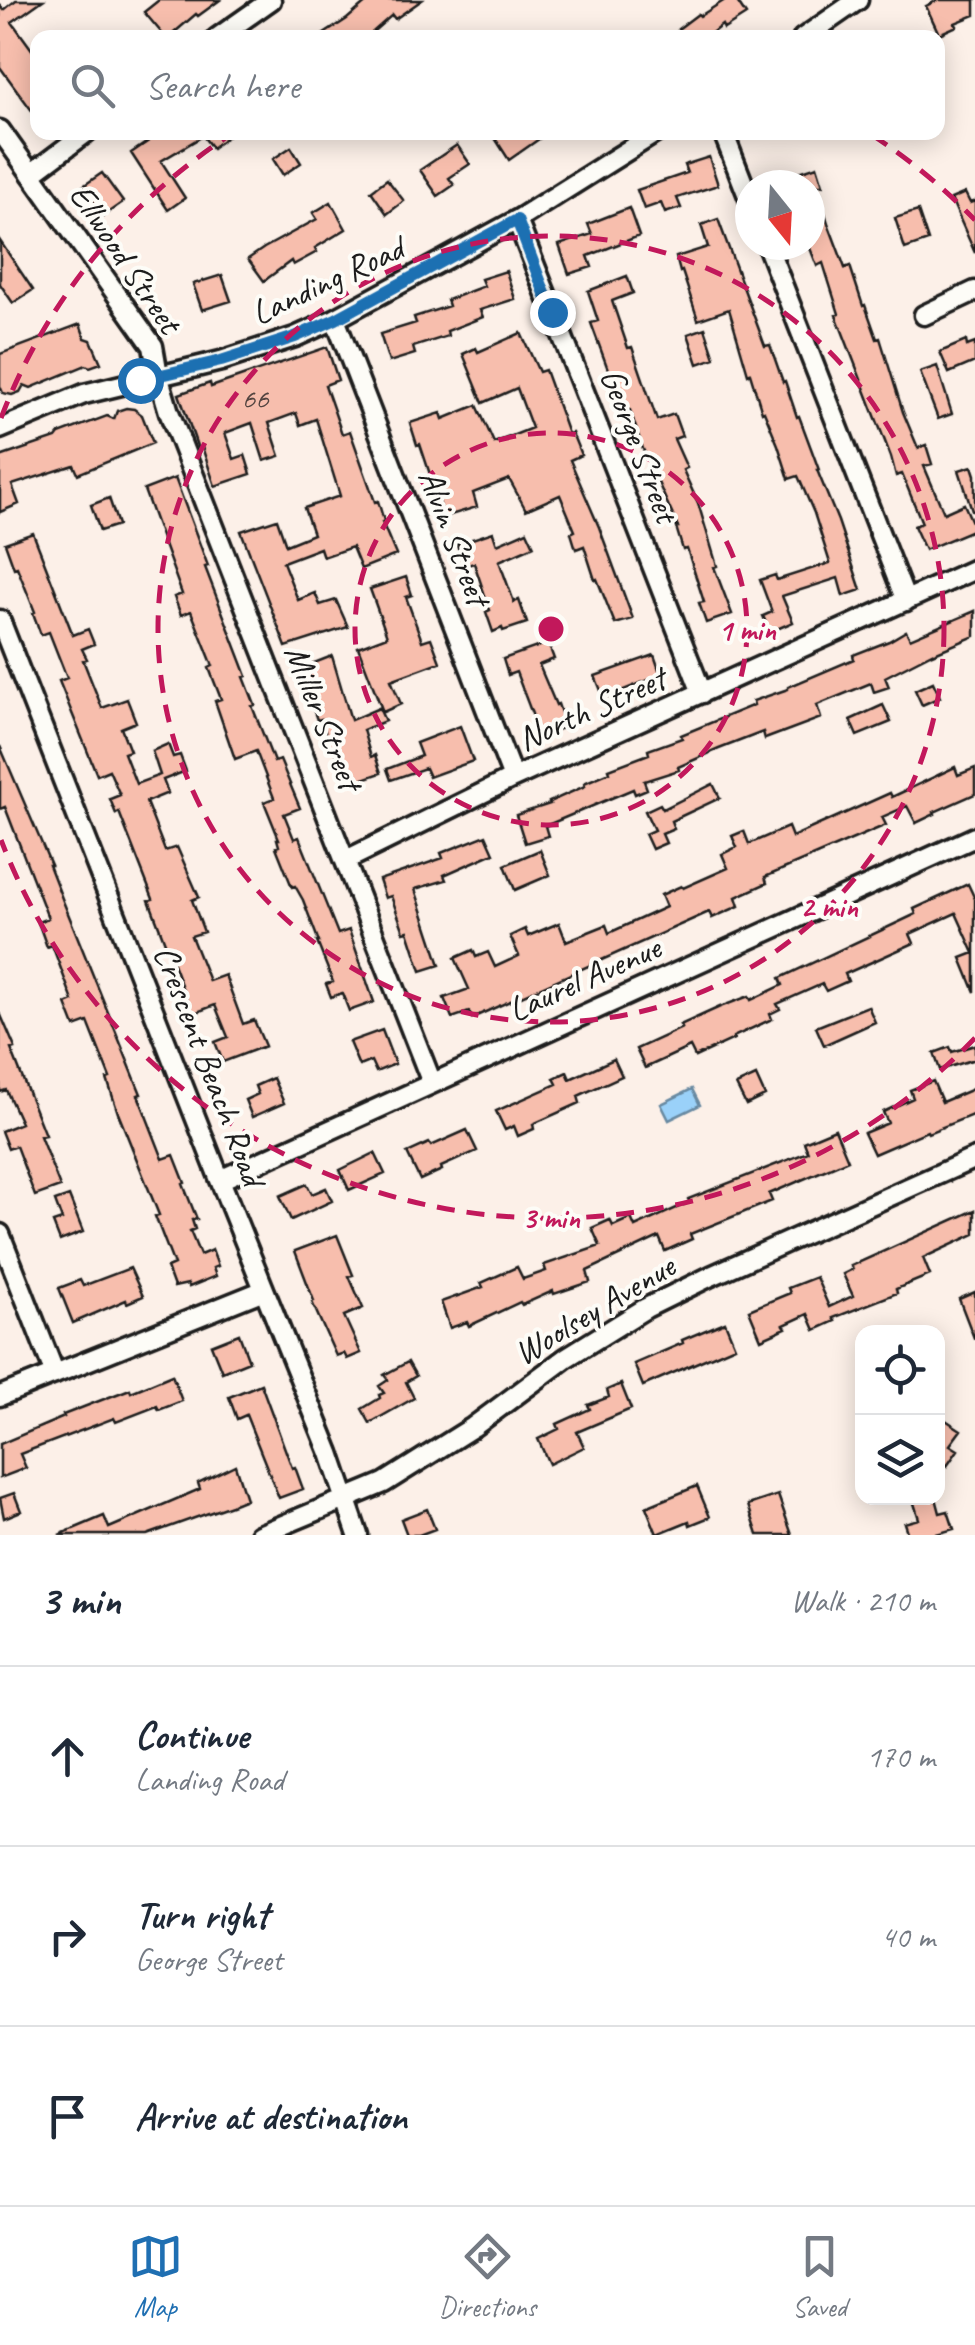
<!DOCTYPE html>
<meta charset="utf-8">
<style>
:root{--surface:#fff;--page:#f2f2f3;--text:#1f2937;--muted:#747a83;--line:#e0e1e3;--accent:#1f6fb2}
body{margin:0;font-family:Caveat,sans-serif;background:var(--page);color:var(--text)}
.controls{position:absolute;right:30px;bottom:30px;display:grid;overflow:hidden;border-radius:20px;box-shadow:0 5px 25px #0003}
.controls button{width:90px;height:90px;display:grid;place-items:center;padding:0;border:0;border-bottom:2px solid var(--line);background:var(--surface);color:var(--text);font:50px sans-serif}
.compass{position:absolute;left:735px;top:170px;width:90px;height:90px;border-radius:50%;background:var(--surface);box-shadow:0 5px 25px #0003;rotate:162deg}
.stop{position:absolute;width:30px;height:30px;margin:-22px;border:8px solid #1f6fb2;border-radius:50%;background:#fff}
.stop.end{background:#1f6fb2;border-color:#fff;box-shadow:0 2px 10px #0008}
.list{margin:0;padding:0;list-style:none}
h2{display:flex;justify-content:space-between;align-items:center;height:130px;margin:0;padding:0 40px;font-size:42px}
h2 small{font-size:32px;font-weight:400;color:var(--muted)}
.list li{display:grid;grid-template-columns:65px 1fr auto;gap:30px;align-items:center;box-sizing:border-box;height:180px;padding:0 40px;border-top:2px solid var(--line)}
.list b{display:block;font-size:38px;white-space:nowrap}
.list p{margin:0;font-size:32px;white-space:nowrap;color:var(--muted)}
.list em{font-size:32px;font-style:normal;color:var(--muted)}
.icon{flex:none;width:55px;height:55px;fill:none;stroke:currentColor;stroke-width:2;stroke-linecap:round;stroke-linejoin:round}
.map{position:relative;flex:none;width:975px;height:1535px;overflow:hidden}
.search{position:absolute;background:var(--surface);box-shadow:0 5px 25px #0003;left:30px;right:30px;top:30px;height:110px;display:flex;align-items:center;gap:25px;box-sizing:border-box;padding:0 35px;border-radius:20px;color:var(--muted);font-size:38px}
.sheet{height:670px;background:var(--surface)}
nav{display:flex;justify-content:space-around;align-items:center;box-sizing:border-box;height:140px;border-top:2px solid var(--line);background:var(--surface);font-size:28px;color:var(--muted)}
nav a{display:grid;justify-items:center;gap:5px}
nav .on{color:var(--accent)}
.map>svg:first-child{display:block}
.water{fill:#9ad1f9;stroke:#6889a1;stroke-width:2.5}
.building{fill:#f7bead;stroke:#1c1c1c;stroke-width:2.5}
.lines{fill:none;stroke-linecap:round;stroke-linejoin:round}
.minor-casing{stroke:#1c1c1c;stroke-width:25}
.minor{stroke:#fdfcf7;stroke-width:18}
.route{stroke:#1f6fb2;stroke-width:12}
.ring{fill:none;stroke:#c2185b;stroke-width:5;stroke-dasharray:18 12}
.labels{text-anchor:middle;stroke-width:8;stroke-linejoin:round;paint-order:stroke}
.number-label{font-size:30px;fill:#534440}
.street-label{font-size:35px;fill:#1c1c1c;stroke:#fdfcf7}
.centre{fill:#c2185b;stroke:#fdfcf7;stroke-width:5}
.ring-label{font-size:30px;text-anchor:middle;font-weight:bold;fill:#c2185b;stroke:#fdfcf7;stroke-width:8;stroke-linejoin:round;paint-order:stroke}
</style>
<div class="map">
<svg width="975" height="1535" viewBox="0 0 975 1535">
<rect width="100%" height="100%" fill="#fcf0e8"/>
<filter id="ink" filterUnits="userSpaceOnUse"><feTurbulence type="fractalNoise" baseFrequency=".01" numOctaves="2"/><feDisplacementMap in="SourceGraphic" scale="20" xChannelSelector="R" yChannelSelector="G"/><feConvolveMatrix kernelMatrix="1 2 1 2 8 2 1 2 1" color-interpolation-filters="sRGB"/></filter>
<g filter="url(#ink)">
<path class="water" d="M 692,1089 L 700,1105 L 669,1120 L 661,1104 Z"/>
<path class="building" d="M 16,0 L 43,0 L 12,22 L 38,58 L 38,119 L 0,67 L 0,5 L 4,10 Z
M 159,0 L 220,0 L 198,16 L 196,14 L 168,38 L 166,38 L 144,12 Z
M 369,0 L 422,0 L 395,19 L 392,15 L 366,38 L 318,38 L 347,19 Z
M 725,0 L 736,0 L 746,15 L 724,29 L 722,25 L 705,38 L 684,38 L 678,29 L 698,14 L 700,16 Z
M 938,0 L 975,0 L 975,15 L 955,23 L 957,26 L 939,34 L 926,6 Z
M 162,132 L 233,132 L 212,148 L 203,136 L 161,161 L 185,198 L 168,210 L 131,153 Z
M 491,132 L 549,132 L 509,160 Z
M 457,145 L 470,164 L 449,178 L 454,185 L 438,196 L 420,170 Z
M 291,147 L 301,163 L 283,175 L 273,159 Z
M 709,157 L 718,185 L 677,198 L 681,208 L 665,213 L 661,203 L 644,209 L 637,190 L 687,173 L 684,165 Z
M 817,166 L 823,185 L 817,185 L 828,223 L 845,268 L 850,266 L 863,306 L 865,305 L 877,339 L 880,338 L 903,412 L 918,448 L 926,445 L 932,464 L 924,466 L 944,513 L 964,504 L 975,529 L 925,550 L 914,526 L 922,523 L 902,474 L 896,476 L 891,457 L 836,315 L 839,314 L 823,263 L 817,266 L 810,248 L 810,185 L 803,185 L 799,172 Z
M 102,173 L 123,202 L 103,216 L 83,186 Z
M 387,179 L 404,201 L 387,214 L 371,191 Z
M 965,193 L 970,203 L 975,201 L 975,253 L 951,199 Z
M 331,202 L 346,229 L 315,248 L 317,252 L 293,265 L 291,261 L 264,281 L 248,259 L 264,248 L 317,219 L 313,213 Z
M 629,208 L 639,236 L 588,256 L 592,267 L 569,274 L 559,245 L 592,234 L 588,224 Z
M 918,211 L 928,241 L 905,249 L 895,218 Z
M 718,219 L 765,346 L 770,345 L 783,382 L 785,381 L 797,417 L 799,416 L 812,451 L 819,470 L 817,470 L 838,521 L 861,590 L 843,596 L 838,578 L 782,596 L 793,622 L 770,632 L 763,616 L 772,612 L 760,580 L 775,575 L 777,580 L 830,563 L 814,513 L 798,476 L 789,479 L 778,445 L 764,411 L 762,412 L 750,373 L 748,374 L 729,309 L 698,320 L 682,271 L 680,272 L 676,257 L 708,247 L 701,225 Z
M 0,241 L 33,290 L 13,303 L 0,284 Z
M 506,271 L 515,299 L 480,310 L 483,317 L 447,331 L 448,336 L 413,347 L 415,354 L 389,362 L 380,334 L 416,323 L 414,317 L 449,306 L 447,300 L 484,286 L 481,279 Z
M 222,275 L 231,301 L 202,310 L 193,284 Z
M 627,276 L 633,293 L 612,301 L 628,348 L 632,347 L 657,420 L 674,414 L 682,436 L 674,439 L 687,468 L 683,470 L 698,503 L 717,566 L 714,567 L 732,614 L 706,623 L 699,603 L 704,602 L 687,549 L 683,550 L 676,527 L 678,527 L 643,449 L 630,410 L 624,413 L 591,323 L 598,321 L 588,291 Z
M 80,324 L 85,338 L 91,340 L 101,363 L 90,367 L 86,365 L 31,388 L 24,385 L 20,392 L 12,395 L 3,393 L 0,386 L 0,354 Z
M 705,328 L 715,358 L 698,364 L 688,334 Z
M 521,333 L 539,372 L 545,370 L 568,434 L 572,433 L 581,455 L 570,460 L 599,527 L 633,619 L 615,624 L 597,579 L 595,580 L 584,546 L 576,549 L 571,533 L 575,531 L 560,495 L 526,510 L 509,479 L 473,493 L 477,507 L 444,517 L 420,444 L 417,445 L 410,423 L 441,413 L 443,419 L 477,405 L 494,443 L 532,428 L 517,388 L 483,403 L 463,354 L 476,348 L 478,352 Z
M 966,341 L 967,346 L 975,343 L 975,362 L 949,373 L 940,352 Z
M 327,347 L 338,380 L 325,385 L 342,434 L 350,431 L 375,502 L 378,501 L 384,521 L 382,522 L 396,555 L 361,569 L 352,547 L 323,557 L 320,548 L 283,562 L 298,600 L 315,593 L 320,605 L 336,600 L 348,627 L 286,647 L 241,531 L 277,519 L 286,545 L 313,534 L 304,508 L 340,496 L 316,419 L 300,425 L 296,413 L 269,423 L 280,456 L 264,461 L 252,423 L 225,433 L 234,459 L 245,455 L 251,474 L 215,486 L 202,447 L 198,449 L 179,394 L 210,383 L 211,387 Z
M 937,366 L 952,414 L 938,419 L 920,372 Z
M 126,408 L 134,409 L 142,415 L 153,443 L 78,474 L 74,465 L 12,485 L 19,504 L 0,512 L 0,457 L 56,438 L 59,434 L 107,416 L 114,419 L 117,411 Z
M 972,466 L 975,475 L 975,510 L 972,510 L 959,470 Z
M 175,478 L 208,566 L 205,567 L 247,676 L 244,677 L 255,705 L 252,706 L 274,762 L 280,760 L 300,808 L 284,814 L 294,839 L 299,837 L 338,934 L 349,930 L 374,1002 L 349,1011 L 342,993 L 331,997 L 326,984 L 333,982 L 317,942 L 319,942 L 303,900 L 295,886 L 292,887 L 276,847 L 279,846 L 277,839 L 279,839 L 264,802 L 274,798 L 256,751 L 235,759 L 215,701 L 221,699 L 209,668 L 213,666 L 191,611 L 181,615 L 174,597 L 182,594 L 144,490 Z
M 109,498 L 118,525 L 100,531 L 91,505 Z
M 527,531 L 534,546 L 499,561 L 514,602 L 519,600 L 527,623 L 503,631 L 502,628 L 493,632 L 486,612 L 490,610 L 474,563 L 464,566 L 457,544 L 493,532 L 497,544 Z
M 33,533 L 73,635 L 88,629 L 94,644 L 82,649 L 87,659 L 83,660 L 102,708 L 127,699 L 136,722 L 121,728 L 130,751 L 124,753 L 136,784 L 160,775 L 152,751 L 168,744 L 173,757 L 180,755 L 186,771 L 163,780 L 168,793 L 146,802 L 165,851 L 177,847 L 199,897 L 192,900 L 204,932 L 191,936 L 209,981 L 225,975 L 243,1024 L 254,1020 L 265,1046 L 223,1062 L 215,1042 L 228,1037 L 215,1005 L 192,1014 L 149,900 L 153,899 L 119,812 L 116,814 L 110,799 L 120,795 L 109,770 L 97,775 L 59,681 L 67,678 L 49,632 L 41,635 L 33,613 L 35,612 L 17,567 L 14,568 L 5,543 Z
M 406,577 L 412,595 L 406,597 L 422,641 L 431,638 L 440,662 L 391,680 L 401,704 L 383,712 L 358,647 L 387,636 L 370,589 Z
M 975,611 L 975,636 L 932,654 L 932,653 L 885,677 L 889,687 L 874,692 L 871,683 L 817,705 L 821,718 L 765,739 L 763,732 L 719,749 L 678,767 L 679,770 L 644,781 L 647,789 L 635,794 L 633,789 L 545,826 L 548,836 L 525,843 L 516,815 L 550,804 L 549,802 L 585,786 L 584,783 L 610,772 L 609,769 L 649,754 L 648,750 L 682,738 L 681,735 L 754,705 L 753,701 L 788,689 L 788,687 L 854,659 L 853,655 L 889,641 L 906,631 L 910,639 Z
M 548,643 L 554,659 L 539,665 L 556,705 L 558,704 L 566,727 L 540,735 L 516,672 L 508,675 L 503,659 Z
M 654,655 L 661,675 L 604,698 L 595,676 Z
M 332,656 L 351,720 L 379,708 L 385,721 L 363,730 L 371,757 L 375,755 L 381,773 L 346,785 L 335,749 L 331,750 L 321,719 L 317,720 L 299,669 Z
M 933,682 L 940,697 L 922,705 L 915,690 Z
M 883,705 L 891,722 L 857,736 L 850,720 Z
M 460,726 L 473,761 L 429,777 L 425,768 L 391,780 L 387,769 L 421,756 L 416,743 Z
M 0,746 L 51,865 L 49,865 L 63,901 L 141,1094 L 138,1095 L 163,1159 L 174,1155 L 185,1183 L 183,1184 L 197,1219 L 192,1220 L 195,1229 L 190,1231 L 200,1255 L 212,1250 L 218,1266 L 213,1268 L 216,1276 L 189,1287 L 188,1284 L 174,1287 L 167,1268 L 174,1265 L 155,1216 L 159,1215 L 118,1113 L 107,1079 L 110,1078 L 88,1022 L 75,1027 L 66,1004 L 73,1001 L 52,945 L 47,947 L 38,922 L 48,918 L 5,807 L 0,809 Z
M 955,767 L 958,775 L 975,768 L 975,794 L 934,812 L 935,814 L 916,823 L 907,806 L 882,817 L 886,825 L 765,877 L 767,883 L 736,897 L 739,906 L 712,918 L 709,912 L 472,1018 L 469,1012 L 452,1018 L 444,998 L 469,989 L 455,958 L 473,950 L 476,957 L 488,952 L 495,967 L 519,956 L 510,936 L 525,929 L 528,936 L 559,923 L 566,941 L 606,925 L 609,933 L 666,907 L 661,895 L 681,886 L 683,888 L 728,868 L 722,854 L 737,847 L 732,836 L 744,831 L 749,844 L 788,827 L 792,837 L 890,793 L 892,797 Z
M 713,784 L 720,798 L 671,821 L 674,829 L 662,834 L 666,843 L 652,849 L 645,834 L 654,830 L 645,811 L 660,804 L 663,809 Z
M 486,835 L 494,853 L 444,875 L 446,880 L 415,889 L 440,965 L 421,971 L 408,931 L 404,932 L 391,896 L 385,898 L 379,880 L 443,858 L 441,853 Z
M 540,850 L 550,875 L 515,890 L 505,865 Z
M 968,884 L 975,899 L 975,992 L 961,958 L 974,953 L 956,913 L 910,934 L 914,943 L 845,974 L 848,981 L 826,991 L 822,984 L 777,1004 L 780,1009 L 770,1014 L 772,1019 L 733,1037 L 734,1039 L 695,1057 L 690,1047 L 645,1068 L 636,1049 L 682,1028 L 680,1025 L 720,1007 L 749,996 L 751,1000 L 783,985 L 780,978 L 916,914 L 914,909 Z
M 868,1006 L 875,1022 L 824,1045 L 816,1027 Z
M 0,1013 L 15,1048 L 11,1049 L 45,1135 L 40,1136 L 60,1187 L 35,1196 L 16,1146 L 8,1149 L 1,1131 L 21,1123 L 6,1090 L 0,1092 Z
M 382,1030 L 395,1064 L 376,1072 L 371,1061 L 359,1066 L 349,1042 Z
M 975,1045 L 975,1059 L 940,1070 L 934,1053 L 950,1047 L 952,1052 Z
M 614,1059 L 622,1076 L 578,1096 L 580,1103 L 533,1124 L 534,1129 L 518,1136 L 514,1126 L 505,1130 L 496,1111 L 557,1084 L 554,1078 L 567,1072 L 570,1079 Z
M 756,1076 L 765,1096 L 746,1105 L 736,1085 Z
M 273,1078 L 284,1103 L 252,1117 L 245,1100 L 258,1094 L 255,1086 Z
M 933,1081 L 942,1102 L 975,1088 L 975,1114 L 928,1133 L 927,1131 L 874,1154 L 864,1133 L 888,1123 L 883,1112 L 913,1098 L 910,1090 Z
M 835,1129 L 848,1160 L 769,1194 L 772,1201 L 690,1234 L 692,1239 L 665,1251 L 659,1237 L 587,1271 L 590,1282 L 554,1294 L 553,1291 L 522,1305 L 520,1302 L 469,1326 L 467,1322 L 450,1328 L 441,1302 L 483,1287 L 481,1283 L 517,1267 L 523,1279 L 546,1271 L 544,1265 L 600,1246 L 592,1228 L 610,1220 L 613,1226 L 631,1218 L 635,1227 L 690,1202 L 688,1199 L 808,1152 L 804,1142 Z
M 467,1130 L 477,1151 L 441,1167 L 442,1170 L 420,1180 L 407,1153 L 429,1143 L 431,1146 Z
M 375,1153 L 385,1174 L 349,1190 L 340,1170 Z
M 307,1184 L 312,1194 L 326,1188 L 332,1201 L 291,1220 L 280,1196 Z
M 69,1196 L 83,1232 L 60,1241 L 53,1223 L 62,1220 L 55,1201 Z
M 975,1210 L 975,1234 L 923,1258 L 930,1275 L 896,1289 L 897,1293 L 833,1318 L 835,1321 L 815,1330 L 808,1314 L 784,1325 L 786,1328 L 761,1339 L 749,1310 L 790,1293 L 788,1288 L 816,1277 L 829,1307 L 853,1296 L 843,1274 L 853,1269 L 851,1266 Z
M 337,1235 L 353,1275 L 349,1276 L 363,1308 L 344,1316 L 361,1353 L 347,1359 L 344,1353 L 336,1356 L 312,1302 L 314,1301 L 295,1251 Z
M 130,1268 L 143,1296 L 127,1303 L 126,1300 L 73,1323 L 59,1288 L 80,1280 L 83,1286 Z
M 975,1292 L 975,1338 L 974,1338 L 959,1299 Z
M 725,1322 L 735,1346 L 643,1386 L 634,1364 L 683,1343 L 682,1340 Z
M 239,1334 L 249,1361 L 222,1372 L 211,1345 Z
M 408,1362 L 416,1376 L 406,1382 L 414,1398 L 370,1423 L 362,1409 L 380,1398 L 379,1395 L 384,1393 L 379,1386 L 388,1380 L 384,1375 Z
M 172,1375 L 182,1401 L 159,1410 L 157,1406 L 116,1422 L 114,1418 L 20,1454 L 26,1468 L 0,1478 L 0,1444 L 64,1417 L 63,1415 L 130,1389 L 131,1392 Z
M 261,1384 L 292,1468 L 295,1467 L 303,1489 L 279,1498 L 246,1415 L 237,1419 L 229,1397 Z
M 621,1384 L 631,1409 L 577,1432 L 584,1447 L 549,1464 L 538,1439 L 559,1429 L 557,1424 L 590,1409 L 588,1405 L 609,1397 L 607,1390 Z
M 938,1415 L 961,1430 L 950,1445 L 958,1450 L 947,1466 L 940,1461 L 938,1464 Z
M 235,1465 L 246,1499 L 231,1505 L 147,1535 L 59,1535 L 104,1516 L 109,1528 L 200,1489 L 198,1483 Z
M 697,1486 L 710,1517 L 690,1525 L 689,1521 L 657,1534 L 646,1507 Z
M 14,1493 L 21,1511 L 4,1518 L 0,1498 Z
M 778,1495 L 792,1535 L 758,1535 L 748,1505 Z
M 920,1498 L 936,1498 L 940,1513 L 948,1511 L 954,1529 L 933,1535 L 908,1535 L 904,1523 L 919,1519 L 913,1500 Z
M 427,1509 L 435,1529 L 419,1535 L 407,1535 L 401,1519 Z"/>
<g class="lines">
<defs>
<path id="minor" d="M 217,38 L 271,0
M 803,38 L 858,0
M 0,130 L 153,346 L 158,375 L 169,412 L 432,1083
M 723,132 L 750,201
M 31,174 L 87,132
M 517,220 L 702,693
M 767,245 L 906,601
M 924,315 L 975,291
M 335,319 L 513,778
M 0,429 L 84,394 L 221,361 L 295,337 L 335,319 L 517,220 L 657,132
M 0,620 L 220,1180 L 330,1453 L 358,1535
M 346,860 L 513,778 L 975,569
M 220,1180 L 975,837
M 0,1234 L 55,1374
M 0,1396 L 264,1290
M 259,1535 L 384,1483 L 473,1427 L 567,1357 L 646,1308 L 711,1276 L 975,1158"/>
</defs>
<use href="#minor" class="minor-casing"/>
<use href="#minor" class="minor"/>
</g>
</g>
<g class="lines" filter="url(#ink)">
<path class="route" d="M 140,380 L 221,361 L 295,337 L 336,319 L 517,220 L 552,312"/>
</g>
<g class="ring">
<circle cx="551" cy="629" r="196"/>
<circle cx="551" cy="629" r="393"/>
<path d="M975 1038A589 589 0 0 1 1 840M1 418A589 589 0 0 1 230 135M872 135A589 589 0 0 1 975 220"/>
</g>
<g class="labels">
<g class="number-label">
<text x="255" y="408">66</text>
</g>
<g class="street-label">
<text transform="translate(126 258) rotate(56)" y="12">Ellwood Street</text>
<text transform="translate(327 280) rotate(-25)" y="12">Landing Road</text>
<text transform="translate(640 445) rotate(69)" y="12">George Street</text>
<text transform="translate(455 537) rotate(69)" y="12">Alvin Street</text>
<text transform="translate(591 708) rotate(-24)" y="12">North Street</text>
<text transform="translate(324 717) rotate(68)" y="12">Miller Street</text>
<text transform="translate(584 978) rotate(-24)" y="12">Laurel Avenue</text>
<text transform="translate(210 1065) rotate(69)" y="12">Crescent Beach Road</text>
<text transform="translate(594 1309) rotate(-31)" y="12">Woolsey Avenue</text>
</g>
</g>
<circle cx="551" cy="629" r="15" class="centre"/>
<g class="ring-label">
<text x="747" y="640">1 min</text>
<text x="829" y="917">2 min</text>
<text x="551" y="1228">3 min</text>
</g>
</svg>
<div class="controls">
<button><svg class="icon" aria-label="locate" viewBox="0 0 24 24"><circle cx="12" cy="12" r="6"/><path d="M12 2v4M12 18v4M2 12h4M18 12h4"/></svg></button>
<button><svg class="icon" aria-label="layers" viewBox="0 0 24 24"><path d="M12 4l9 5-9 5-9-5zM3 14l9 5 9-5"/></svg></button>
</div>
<svg class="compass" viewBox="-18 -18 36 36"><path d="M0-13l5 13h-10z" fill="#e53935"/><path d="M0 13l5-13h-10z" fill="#747a83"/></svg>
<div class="stop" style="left:140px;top:380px"></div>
<div class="stop end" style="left:552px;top:312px"></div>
<div class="search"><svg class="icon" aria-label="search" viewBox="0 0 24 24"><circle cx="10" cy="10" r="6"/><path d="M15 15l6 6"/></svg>Search here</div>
</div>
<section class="sheet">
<h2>3 min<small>Walk · 210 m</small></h2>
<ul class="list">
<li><svg class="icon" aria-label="ahead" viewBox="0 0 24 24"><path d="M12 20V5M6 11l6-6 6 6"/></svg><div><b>Continue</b><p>Landing Road</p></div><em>170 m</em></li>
<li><svg class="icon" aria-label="right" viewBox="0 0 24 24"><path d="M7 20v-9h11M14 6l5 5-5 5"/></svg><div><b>Turn right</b><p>George Street</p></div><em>40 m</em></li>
<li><svg class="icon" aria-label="arrive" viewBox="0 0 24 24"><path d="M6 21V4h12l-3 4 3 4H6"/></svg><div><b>Arrive at destination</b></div></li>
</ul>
</section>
<nav>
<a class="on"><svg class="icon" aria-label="map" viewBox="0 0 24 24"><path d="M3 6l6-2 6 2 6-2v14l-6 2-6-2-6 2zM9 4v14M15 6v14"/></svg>Map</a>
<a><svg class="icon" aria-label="directions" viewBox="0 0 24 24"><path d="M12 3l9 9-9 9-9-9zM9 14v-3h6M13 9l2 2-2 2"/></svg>Directions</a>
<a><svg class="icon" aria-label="saved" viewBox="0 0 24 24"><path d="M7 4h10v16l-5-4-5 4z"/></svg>Saved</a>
</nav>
